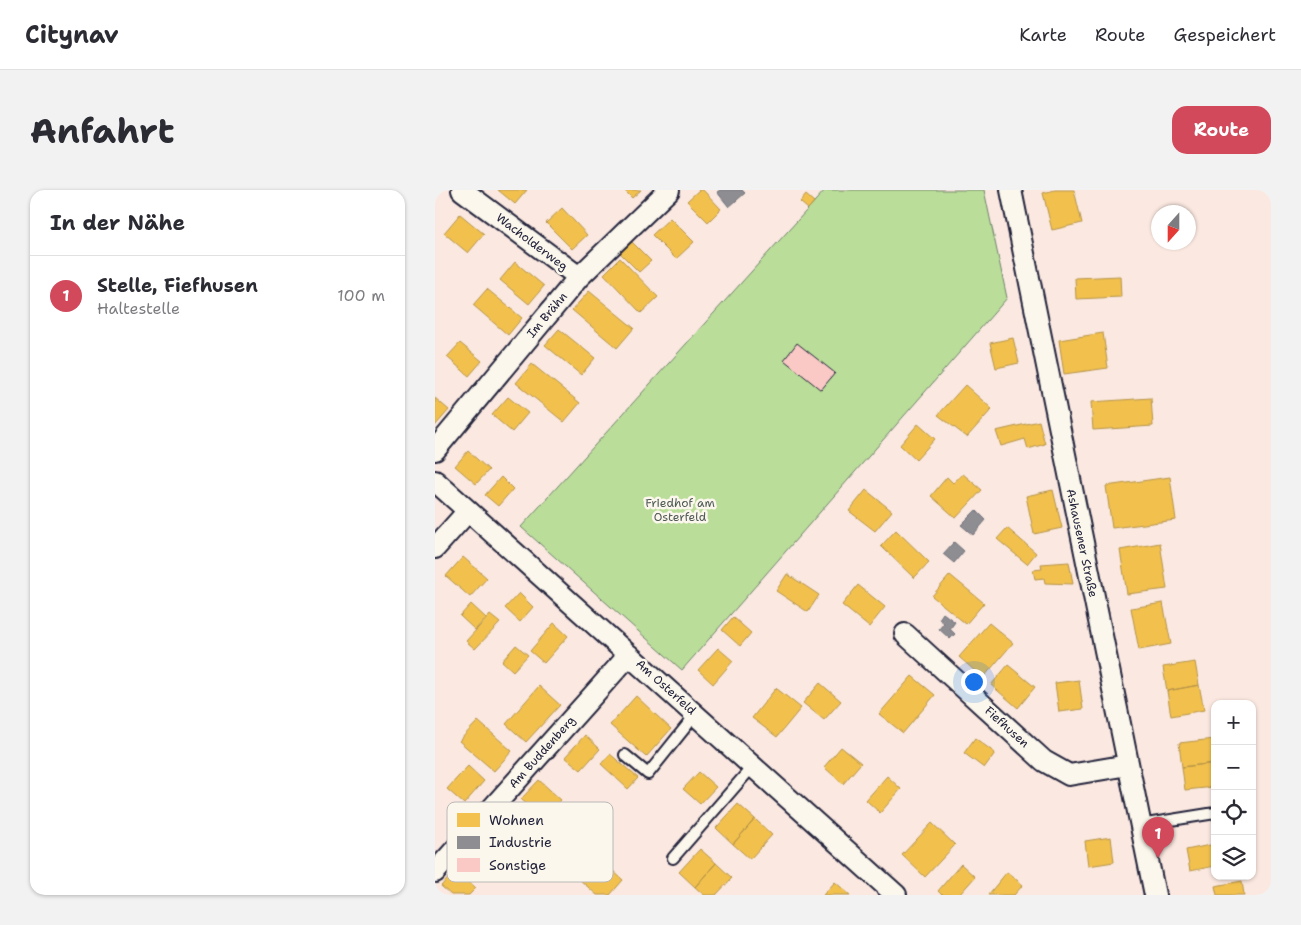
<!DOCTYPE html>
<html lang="de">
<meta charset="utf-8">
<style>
:root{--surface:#fff;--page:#f2f2f3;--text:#2b2b33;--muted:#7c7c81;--line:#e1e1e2;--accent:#d1495b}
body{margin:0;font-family:"Shantell Sans",sans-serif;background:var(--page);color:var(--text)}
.controls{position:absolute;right:15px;bottom:15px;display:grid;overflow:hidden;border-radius:10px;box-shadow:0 1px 4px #0004}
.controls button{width:45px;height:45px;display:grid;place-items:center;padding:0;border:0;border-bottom:1px solid var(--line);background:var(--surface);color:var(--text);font:25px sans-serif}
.compass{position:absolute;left:716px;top:15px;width:45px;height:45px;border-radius:50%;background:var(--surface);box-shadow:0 1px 4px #0004;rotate:201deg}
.you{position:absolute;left:538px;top:491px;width:18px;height:18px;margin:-12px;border:4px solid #fff;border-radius:50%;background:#1a73e8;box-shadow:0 0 0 8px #1a73e833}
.badge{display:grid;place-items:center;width:32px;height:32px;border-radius:50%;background:var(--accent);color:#fff;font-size:16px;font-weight:700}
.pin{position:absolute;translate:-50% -41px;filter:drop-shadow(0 1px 2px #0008)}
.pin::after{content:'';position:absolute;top:26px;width:18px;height:15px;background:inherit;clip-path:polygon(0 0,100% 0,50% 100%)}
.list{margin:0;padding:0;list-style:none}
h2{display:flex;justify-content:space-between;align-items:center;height:65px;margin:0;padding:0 20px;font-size:21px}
h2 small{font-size:16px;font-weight:400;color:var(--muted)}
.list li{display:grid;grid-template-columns:32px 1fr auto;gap:15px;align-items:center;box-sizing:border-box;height:80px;padding:0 20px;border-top:1px solid var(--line)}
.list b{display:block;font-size:19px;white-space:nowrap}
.list p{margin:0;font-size:16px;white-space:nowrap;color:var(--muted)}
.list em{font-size:16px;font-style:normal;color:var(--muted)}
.icon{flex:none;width:28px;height:28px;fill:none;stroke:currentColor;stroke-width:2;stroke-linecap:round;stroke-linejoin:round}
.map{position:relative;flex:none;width:836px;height:705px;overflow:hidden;border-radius:15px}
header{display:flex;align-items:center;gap:30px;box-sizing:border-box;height:70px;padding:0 25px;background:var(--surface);border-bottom:1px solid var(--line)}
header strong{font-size:24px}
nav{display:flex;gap:28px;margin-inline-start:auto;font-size:18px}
.intro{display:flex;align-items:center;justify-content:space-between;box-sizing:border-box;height:120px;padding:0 30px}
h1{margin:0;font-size:35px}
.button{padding:12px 22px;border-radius:15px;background:var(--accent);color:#fff;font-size:18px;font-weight:700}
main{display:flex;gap:30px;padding:0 30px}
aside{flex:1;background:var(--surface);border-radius:15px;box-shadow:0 1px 4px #0004}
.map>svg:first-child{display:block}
.green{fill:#bade99;stroke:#6e806a}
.homes{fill:#f2c14e;stroke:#b49148}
.industry{fill:#8d8d92;stroke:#6d6d78}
.building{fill:#fac9c6;stroke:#22223b}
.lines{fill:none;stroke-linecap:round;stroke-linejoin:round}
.lane-casing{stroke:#22223b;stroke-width:14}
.street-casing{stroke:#22223b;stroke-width:24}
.lane{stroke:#fbf7ec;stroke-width:10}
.street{stroke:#fbf7ec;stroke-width:20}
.labels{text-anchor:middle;stroke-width:5;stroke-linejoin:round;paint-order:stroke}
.street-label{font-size:12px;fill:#22223b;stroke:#fbf7ec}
.park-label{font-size:12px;fill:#505a57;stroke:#fbf7ec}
.key{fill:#fbf7ec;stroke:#bab7b7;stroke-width:1}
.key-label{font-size:14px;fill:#22223b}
</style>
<header>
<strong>Citynav</strong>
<nav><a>Karte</a><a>Route</a><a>Gespeichert</a></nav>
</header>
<div class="intro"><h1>Anfahrt</h1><a class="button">Route</a></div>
<main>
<aside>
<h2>In der Nähe<small></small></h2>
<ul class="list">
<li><span class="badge">1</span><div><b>Stelle, Fiefhusen</b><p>Haltestelle</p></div><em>100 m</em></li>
</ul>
</aside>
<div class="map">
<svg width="836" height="705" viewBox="0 0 836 705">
<rect width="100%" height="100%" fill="#fbe9e1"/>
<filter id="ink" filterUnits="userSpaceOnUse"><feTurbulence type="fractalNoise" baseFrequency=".02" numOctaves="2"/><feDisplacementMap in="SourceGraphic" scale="10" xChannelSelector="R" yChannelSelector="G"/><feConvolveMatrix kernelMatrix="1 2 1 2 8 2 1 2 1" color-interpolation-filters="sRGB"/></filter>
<g filter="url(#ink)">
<path class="green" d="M 390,0 L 549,0 L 572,108 L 247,480 L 86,337 Z"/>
<path class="homes" d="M 63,0 L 92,0 L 80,14 Z
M 189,0 L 206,0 L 197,8 Z
M 264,0 L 268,0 L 286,19 L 273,32 L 252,11 Z
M 620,0 L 639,0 L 647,33 L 617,40 L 608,3 Z
M 371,5 L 379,12 L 373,19 L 365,12 Z
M 127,18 L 152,45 L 137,59 L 111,33 Z
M 25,24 L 49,44 L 33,63 L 9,43 Z
M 235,28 L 259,52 L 241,69 L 217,45 Z
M 197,52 L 216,71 L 204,82 L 185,63 Z
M 185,68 L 223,107 L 206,123 L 169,84 Z
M 80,72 L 109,96 L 94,114 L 65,90 Z
M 685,86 L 686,107 L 641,109 L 640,88 Z
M 52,99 L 87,128 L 73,145 L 38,115 Z
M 154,101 L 199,138 L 182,158 L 137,120 Z
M 124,139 L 160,168 L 146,185 L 110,155 Z
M 668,143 L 673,178 L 629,184 L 624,150 Z
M 578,148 L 584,173 L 561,178 L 555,153 Z
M 25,153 L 47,171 L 34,186 L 12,167 Z
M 97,174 L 145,213 L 129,232 L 81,193 Z
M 530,195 L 557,219 L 532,247 L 503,225 Z
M 73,207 L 93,223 L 77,242 L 57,225 Z
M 0,208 L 14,220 L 0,236 Z
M 716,208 L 718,236 L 658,240 L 656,212 Z
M 604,231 L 610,254 L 593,259 L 590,249 L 566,256 L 561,241 Z
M 483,234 L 500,249 L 481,270 L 465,255 Z
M 33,261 L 54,280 L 41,294 L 20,276 Z
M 528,284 L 547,300 L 521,328 L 496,306 L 512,287 L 518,293 Z
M 66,287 L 78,299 L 63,316 L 50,305 Z
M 735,287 L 741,330 L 677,338 L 671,296 Z
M 431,300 L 457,321 L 440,341 L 414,321 Z
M 618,300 L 627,338 L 599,344 L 591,306 Z
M 572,338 L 601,363 L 592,374 L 562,349 Z
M 461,340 L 494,372 L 479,388 L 446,356 Z
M 725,353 L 732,399 L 692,404 L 685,360 Z
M 28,367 L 52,388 L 35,407 L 11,386 Z
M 634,372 L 638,394 L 610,393 L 609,388 L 600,389 L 598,380 L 607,379 L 606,374 Z
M 352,384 L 384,405 L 373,422 L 341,401 Z
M 515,385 L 549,413 L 531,434 L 497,406 Z
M 423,395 L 450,417 L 434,437 L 407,415 Z
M 84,403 L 98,417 L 85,432 L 70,418 Z
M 728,413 L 736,454 L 704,460 L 696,418 Z
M 36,414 L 51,428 L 40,440 L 25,426 Z
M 55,425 L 65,433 L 40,459 L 31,451 Z
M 298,427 L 316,443 L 305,456 L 287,440 Z
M 119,433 L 133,446 L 109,473 L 95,461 Z
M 554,433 L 578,453 L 548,488 L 524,467 Z
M 81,455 L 93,465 L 78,481 L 67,471 Z
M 283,458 L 298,471 L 278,494 L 263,480 Z
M 760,472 L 764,495 L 732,501 L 728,477 Z
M 573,475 L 600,497 L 583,518 L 556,495 Z
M 477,486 L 500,505 L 468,543 L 444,524 Z
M 644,490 L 648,519 L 624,522 L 620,493 Z
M 385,493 L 406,511 L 389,530 L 368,513 Z
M 764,495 L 769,520 L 736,526 L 732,501 Z
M 104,496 L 125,515 L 91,552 L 71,534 Z
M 341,498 L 366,518 L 342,547 L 317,528 Z
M 201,506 L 236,539 L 211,567 L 175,535 Z
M 43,531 L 77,561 L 59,581 L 24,551 Z
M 150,545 L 165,559 L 146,580 L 130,567 Z
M 540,548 L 560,563 L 549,578 L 529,563 Z
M 779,549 L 780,573 L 747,577 L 744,553 Z
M 406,557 L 426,573 L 408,594 L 389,577 Z
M 175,564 L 203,588 L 193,599 L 166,574 Z
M 780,573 L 780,597 L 750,600 L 747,577 Z
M 33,576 L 49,591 L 29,614 L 12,599 Z
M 264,582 L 281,597 L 265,614 L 248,599 Z
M 452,586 L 466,599 L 445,623 L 431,610 Z
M 104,590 L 126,610 L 109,630 L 86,609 Z
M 303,614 L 320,629 L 298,654 L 281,638 Z
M 320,629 L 337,645 L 315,669 L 298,654 Z
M 497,633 L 520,655 L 490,687 L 467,665 Z
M 676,647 L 679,672 L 653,676 L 650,651 Z
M 780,654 L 780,676 L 755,681 L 751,660 Z
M 265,659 L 281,673 L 260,697 L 244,682 Z
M 155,660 L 188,690 L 175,705 L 162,705 L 136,682 Z
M 281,673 L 297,688 L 281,705 L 269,705 L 260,697 Z
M 526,674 L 540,687 L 524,705 L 507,705 L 503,701 Z
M 21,680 L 41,698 L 34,705 L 16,705 L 6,696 Z
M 572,682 L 588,695 L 579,705 L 553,705 Z
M 807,691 L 809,705 L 782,705 L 780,696 Z
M 400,692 L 415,705 L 388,705 Z"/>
<path class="industry" d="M 285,0 L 307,0 L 310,3 L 294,17 L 282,2 Z
M 541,320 L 551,330 L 538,345 L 526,335 Z
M 519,352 L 529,361 L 519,373 L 508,364 Z
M 508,423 L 520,432 L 515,439 L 520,444 L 515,449 L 504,439 L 509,433 L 504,429 Z"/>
<path class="building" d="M 362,153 L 400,183 L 386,200 L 349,170 Z"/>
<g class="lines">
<defs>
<path id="lane" d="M 190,565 L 213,584 L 261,524
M 705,635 L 780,623
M 238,668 L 318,576"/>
<path id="street" d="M 27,0 L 144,87
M 576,0 L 720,705
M 0,260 L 144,87 L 234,0
M 0,291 L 461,705
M 0,358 L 33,321
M 470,444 L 609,571 L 634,585 L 693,575
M 0,682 L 194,465"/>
</defs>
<use href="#lane" class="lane-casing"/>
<use href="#street" class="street-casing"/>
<use href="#lane" class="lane"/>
<use href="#street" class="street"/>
</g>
</g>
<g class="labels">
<g class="street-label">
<text transform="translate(97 52) rotate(37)" y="4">Wacholderweg</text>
<text transform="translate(112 125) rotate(-50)" y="4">Im Brähn</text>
<text transform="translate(647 353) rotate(78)" y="4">Ashausener Straße</text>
<text transform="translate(231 497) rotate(42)" y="4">Am Osterfeld</text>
<text transform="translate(572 537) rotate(42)" y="4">Fiefhusen</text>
<text transform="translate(107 562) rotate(-48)" y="4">Am Buddenberg</text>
</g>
<g class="park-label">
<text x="245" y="317">Friedhof am<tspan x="245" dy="14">Osterfeld</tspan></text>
</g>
</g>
<rect x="12" y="612" width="166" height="80" rx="8" class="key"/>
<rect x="22" y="623" width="23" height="14" fill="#f2c14e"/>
<rect x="22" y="646" width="23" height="13" fill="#8d8d92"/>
<rect x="22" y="668" width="23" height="14" fill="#fac9c6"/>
<g class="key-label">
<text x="54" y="635">Wohnen</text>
<text x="54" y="657">Industrie</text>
<text x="54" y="680">Sonstige</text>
</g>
</svg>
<div class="controls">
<button>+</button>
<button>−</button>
<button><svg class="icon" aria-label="locate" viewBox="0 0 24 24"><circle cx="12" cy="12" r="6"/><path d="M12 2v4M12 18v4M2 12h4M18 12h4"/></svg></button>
<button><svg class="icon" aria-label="layers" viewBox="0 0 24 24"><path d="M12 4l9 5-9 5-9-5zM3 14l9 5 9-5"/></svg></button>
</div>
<svg class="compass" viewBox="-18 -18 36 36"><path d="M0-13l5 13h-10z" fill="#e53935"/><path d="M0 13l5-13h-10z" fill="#7c7c81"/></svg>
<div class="you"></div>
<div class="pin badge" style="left:723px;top:668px">1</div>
</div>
</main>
